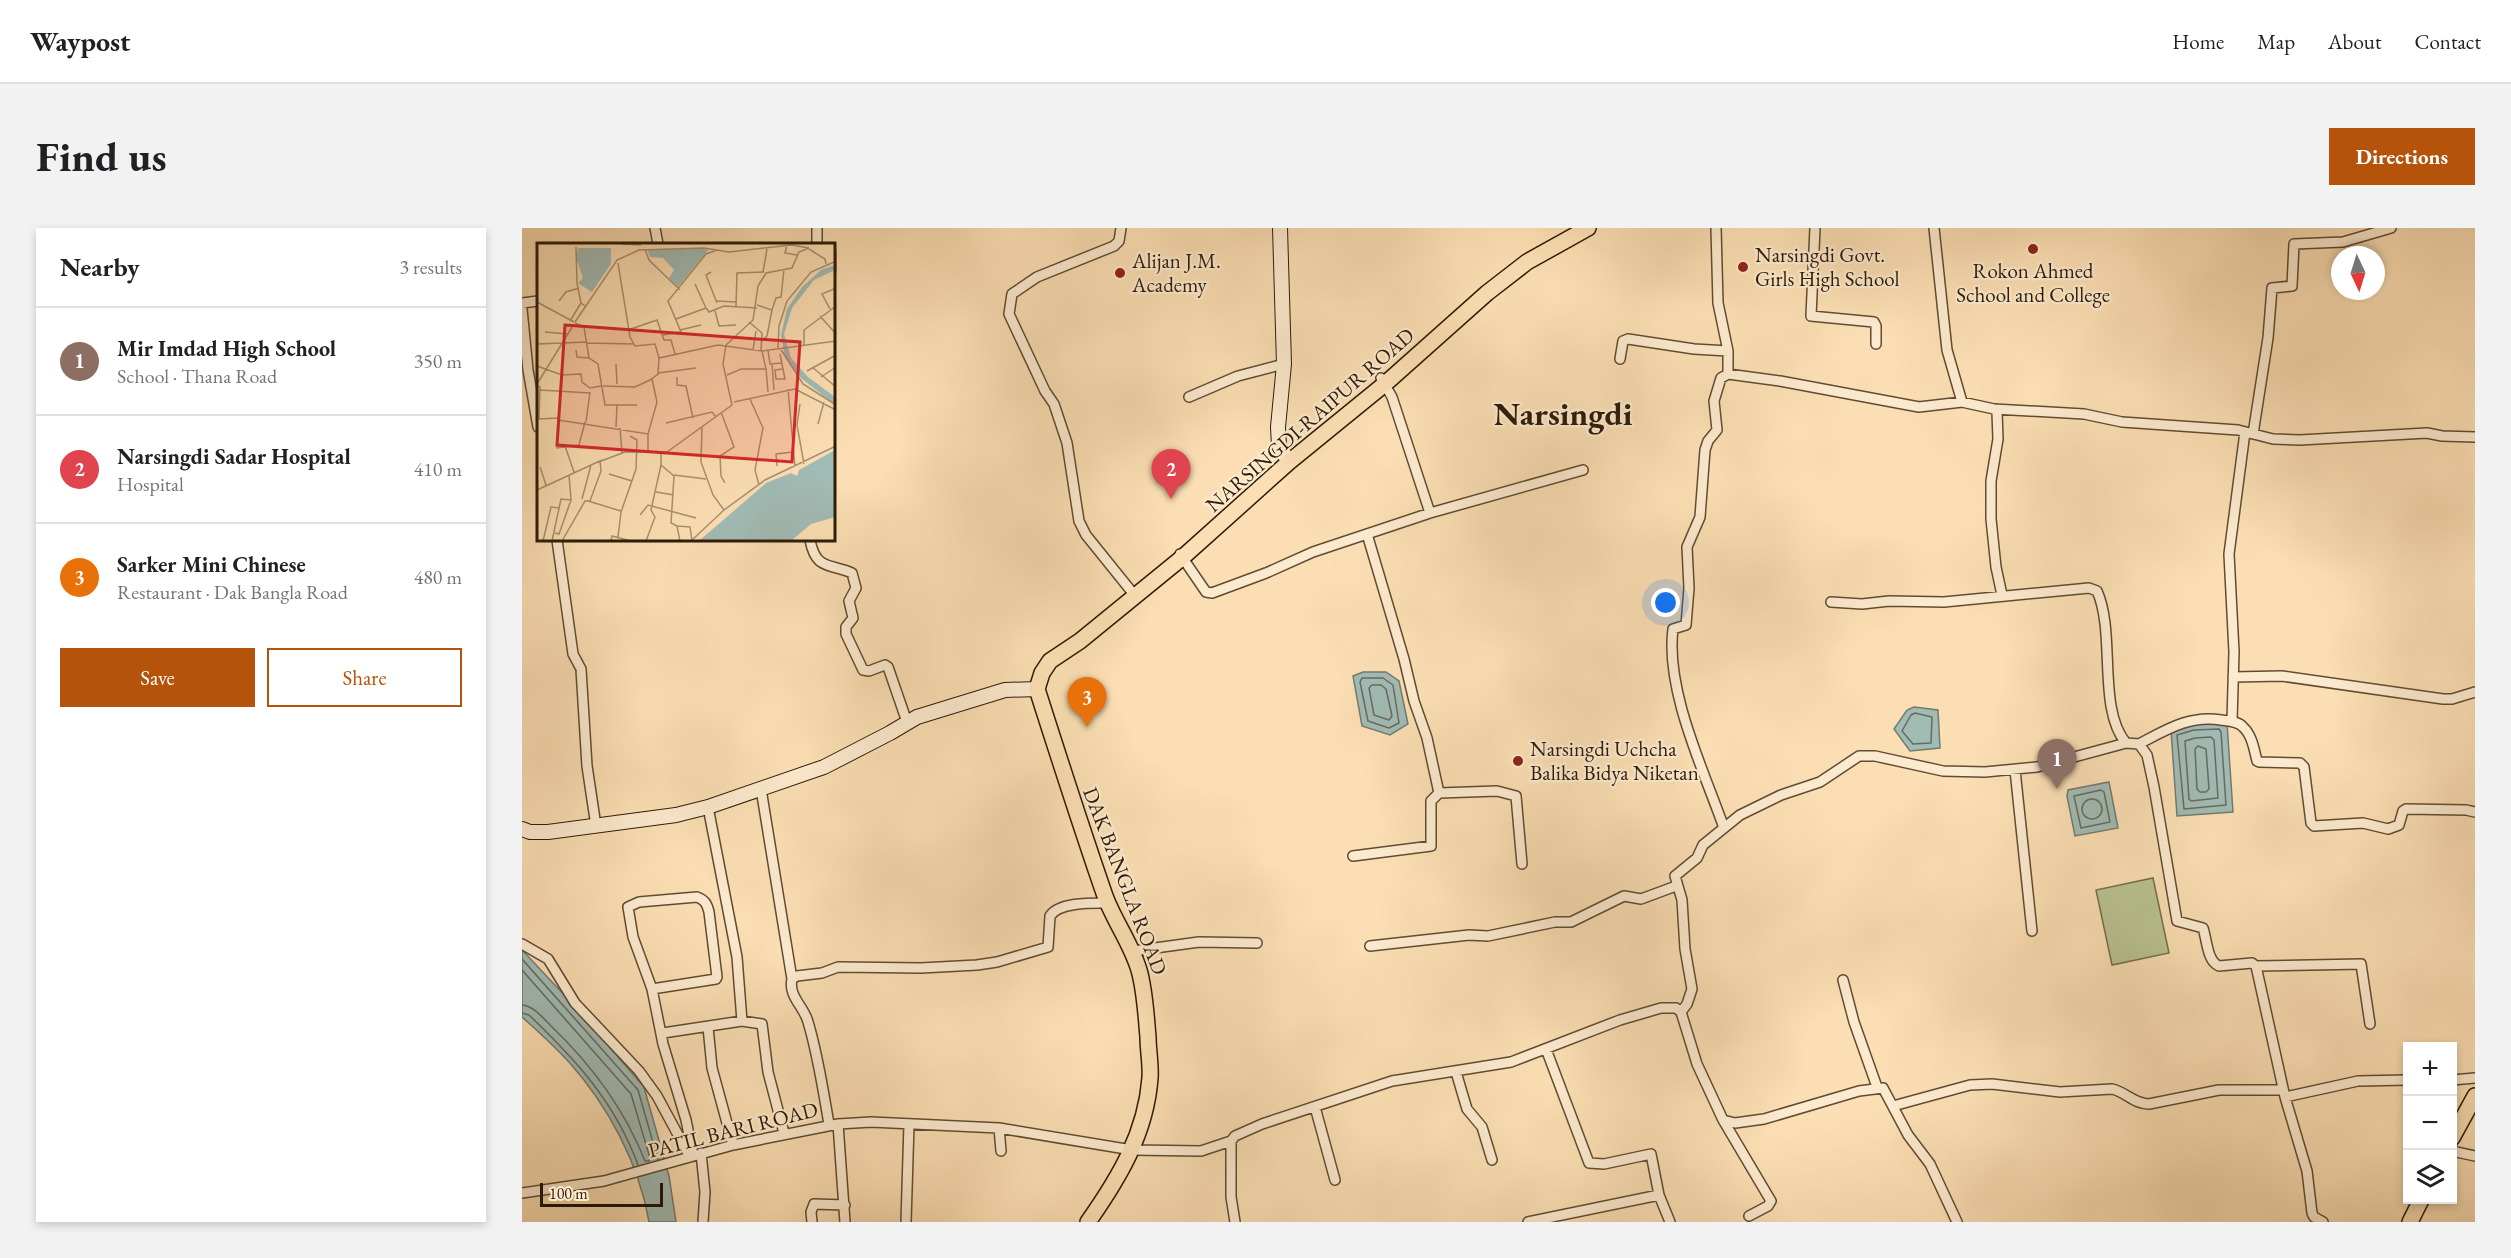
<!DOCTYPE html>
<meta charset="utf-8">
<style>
:root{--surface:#fff;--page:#f2f2f2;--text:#202124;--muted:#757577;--line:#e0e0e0;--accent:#b45309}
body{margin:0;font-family:"EB Garamond",serif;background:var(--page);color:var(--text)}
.controls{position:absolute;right:18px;bottom:18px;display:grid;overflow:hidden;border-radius:0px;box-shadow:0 3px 9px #0003}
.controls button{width:54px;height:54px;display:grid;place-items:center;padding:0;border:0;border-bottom:2px solid var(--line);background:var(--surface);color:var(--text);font:30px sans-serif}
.compass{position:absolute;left:1809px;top:18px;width:54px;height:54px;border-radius:50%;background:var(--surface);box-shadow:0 3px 9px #0003;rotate:176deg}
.scale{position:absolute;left:18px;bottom:15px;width:123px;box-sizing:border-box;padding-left:6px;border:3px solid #2d1b08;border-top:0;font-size:16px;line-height:21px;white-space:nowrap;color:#2d1b08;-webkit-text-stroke:4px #fceace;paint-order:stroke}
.you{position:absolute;left:1144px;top:375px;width:21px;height:21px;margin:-15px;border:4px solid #fff;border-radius:50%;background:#1a73e8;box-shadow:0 0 0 9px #1a73e833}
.badge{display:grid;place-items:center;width:39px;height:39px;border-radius:50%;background:var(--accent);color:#fff;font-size:20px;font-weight:700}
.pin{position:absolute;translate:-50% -50px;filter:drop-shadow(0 2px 3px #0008)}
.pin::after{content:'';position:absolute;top:32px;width:21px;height:18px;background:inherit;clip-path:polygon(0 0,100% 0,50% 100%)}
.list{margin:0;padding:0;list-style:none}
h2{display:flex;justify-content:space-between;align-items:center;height:78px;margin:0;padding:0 24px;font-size:26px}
h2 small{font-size:20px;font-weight:400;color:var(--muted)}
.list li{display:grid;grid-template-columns:39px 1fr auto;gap:18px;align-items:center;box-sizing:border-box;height:108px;padding:0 24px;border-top:2px solid var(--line)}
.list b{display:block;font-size:22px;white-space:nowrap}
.list p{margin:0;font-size:20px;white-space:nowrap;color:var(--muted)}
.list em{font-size:20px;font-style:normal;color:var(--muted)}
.actions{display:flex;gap:12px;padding:18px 24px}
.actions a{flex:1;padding:14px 0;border:2px solid var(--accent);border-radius:0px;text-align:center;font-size:21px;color:var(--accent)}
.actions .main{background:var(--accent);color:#fff}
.icon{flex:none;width:33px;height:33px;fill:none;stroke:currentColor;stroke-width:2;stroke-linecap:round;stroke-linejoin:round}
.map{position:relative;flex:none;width:1953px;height:994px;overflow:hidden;border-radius:0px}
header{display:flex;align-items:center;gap:36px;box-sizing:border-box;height:84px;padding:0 30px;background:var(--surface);border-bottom:2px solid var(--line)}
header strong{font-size:28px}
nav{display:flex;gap:33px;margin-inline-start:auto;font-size:21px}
.intro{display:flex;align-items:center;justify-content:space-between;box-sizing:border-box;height:144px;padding:0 36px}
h1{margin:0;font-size:42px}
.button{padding:15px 27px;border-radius:0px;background:var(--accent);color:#fff;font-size:21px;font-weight:700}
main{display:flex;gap:36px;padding:0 36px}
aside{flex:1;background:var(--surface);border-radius:0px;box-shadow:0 3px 9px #0003}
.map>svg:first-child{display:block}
.green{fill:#b9c291;stroke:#736e4c;stroke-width:1.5}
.water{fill:#a1bbb5;stroke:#737b70;stroke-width:1.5}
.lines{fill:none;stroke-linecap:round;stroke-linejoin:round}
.shore{stroke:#676b5e;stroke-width:1.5}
.street-casing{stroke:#604c33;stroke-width:12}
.secondary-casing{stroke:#2d1b08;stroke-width:16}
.primary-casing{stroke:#2d1b08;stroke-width:18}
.street{stroke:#fceace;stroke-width:9}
.secondary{stroke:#fceace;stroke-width:14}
.primary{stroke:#fbdeb3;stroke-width:15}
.poi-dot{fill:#8f2418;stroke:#fceace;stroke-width:2}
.labels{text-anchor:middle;stroke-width:4.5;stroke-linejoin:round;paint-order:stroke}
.poi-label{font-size:21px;fill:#2d1b08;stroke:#fceace;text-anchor:start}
.street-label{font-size:21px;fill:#2d1b08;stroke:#fceace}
.town-label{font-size:33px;font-weight:bold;fill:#2d1b08;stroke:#fceace}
.inset-road{fill:none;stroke:#a9906f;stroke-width:1.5}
.view{fill:#d62828;fill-opacity:0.15;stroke:#d62828;stroke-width:3}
.inset-edge{fill:none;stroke:#2d1b08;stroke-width:3}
</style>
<header>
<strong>Waypost</strong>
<nav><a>Home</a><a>Map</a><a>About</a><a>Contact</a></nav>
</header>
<div class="intro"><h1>Find us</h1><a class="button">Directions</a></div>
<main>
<aside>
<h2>Nearby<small>3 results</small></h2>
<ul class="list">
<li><span class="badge" style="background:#8d6e63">1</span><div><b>Mir Imdad High School</b><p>School · Thana Road</p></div><em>350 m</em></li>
<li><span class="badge" style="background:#e0444e">2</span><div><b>Narsingdi Sadar Hospital</b><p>Hospital</p></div><em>410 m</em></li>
<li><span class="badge" style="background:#e8710a">3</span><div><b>Sarker Mini Chinese</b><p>Restaurant · Dak Bangla Road</p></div><em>480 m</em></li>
</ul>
<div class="actions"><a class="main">Save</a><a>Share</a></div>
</aside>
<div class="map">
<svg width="1953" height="994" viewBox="0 0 1953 994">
<rect width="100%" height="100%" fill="#fbdeb3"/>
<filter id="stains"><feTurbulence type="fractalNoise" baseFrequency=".00333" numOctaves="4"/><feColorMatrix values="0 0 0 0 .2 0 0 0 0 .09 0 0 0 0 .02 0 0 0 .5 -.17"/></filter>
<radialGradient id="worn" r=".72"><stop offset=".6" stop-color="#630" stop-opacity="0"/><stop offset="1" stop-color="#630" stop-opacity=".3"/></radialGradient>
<path class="green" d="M 1631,650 L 1647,725 L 1590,737 L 1574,662 Z"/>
<path class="water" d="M 841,444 L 864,444 L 877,453 L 886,496 L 868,507 L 840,498 L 831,448 Z
M 1392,479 L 1416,482 L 1418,520 L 1388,523 L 1372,501 L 1385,482 Z
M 1705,495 L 1711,584 L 1655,588 L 1649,502 L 1671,496 Z
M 1587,554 L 1596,600 L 1553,608 L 1545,568 L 1546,562 Z
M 0,722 L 47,772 L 122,859 L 147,948 L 154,994 L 127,994 C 117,935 86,878 47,834 C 32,818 16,803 0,789 Z"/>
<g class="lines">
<path class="shore" d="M 840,450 L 861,450 L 871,457 L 877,495 L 867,500 L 846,493 L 838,454 Z
M 850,457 L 859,457 L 864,461 L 870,488 L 867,492 L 852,487 L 847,460 Z
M 1393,485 L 1410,489 L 1409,515 L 1391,516 L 1380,503 L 1389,487 Z
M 1697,501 L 1699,504 L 1704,577 L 1662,581 L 1655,507 L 1672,502 Z
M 1689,509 L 1692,512 L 1696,570 L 1669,573 L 1667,571 L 1663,513 L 1673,510 Z
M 1676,518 L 1684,521 L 1687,561 L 1684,564 L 1678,564 L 1675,561 L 1673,521 Z
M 1579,562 L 1582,564 L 1588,594 L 1559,600 L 1552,568 Z
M1560 581a10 10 0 1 1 20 0a10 10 0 1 1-20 0Z
M 0,731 L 116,862 L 136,932
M 0,742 L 109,866 L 128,930 L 127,933 L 123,933 C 102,880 70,837 29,798 C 21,790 12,778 0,777
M 0,785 L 7,787 C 54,832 93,874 116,937"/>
<defs>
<path id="street" d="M 133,0 L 136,16
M 599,0 L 597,13 L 592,18 L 515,49 L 490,66 L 487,86 L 523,163 L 532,176 L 545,215 L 557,293 L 564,307 L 614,369
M 1194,0 L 1196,75 L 1206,123 L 1206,146
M 1293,0 L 1289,88 L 1352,94 L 1354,98 L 1354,116
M 1412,0 L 1425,122 L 1440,174
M 295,16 L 295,0
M 0,75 L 16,73
M 0,81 L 6,142 L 16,199
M 1098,131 L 1101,113 L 1106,111 L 1172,121 L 1206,123
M 859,150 L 870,169 L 908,285
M 667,169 L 716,148 L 762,136
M 1472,181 L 1475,184 L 1476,211 L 1469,253 L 1469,291 L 1474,339 L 1480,367
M 1731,206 L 1746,110 L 1750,60 L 1770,58 L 1772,16 L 1821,14 L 1869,0
M 845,306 L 882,431 L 892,473 L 905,510 L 917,565 L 975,563 L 994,568 L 1000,636
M 35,312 L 51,426 L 59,441 L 65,538 L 74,598
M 288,312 C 294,343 308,335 330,345 L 334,360 L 327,373 L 331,390 L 324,399 L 324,406 L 341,442 L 347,443 L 363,437 L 366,439 L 385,494
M 658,326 L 684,364 L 690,365 L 744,345 L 791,324 L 908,285 L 1061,242
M 1309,374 L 1340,376 L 1367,373 L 1422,374 L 1567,360 L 1575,363 C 1594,405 1575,481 1604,515 L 1617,516 L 1625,527 L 1632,559 L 1655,693 L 1681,700 C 1685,712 1685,733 1697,738 L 1730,735 L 1734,738 L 1763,869 L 1785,943 L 1790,985 L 1792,989 L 1801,994
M 1711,449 L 1760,448 L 1921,471 L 1930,471 L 1953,464
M 1710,493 L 1712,424 L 1707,326 L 1723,204
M 1617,516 C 1644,502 1667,487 1699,492 C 1706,493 1716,493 1721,499 C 1730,507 1732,521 1735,533 L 1737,534 L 1778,535 L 1782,539 L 1789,595 L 1792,598 L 1841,595 L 1866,601 L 1877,597 L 1881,583 L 1884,581 L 1944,582 L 1953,584
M 1493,542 L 1510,703
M 239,561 L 270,751
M 186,579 L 215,729 L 220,793
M 1202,600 C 1182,543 1143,462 1151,401 L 1164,397 L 1167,360 L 1165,319 L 1178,289 L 1183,222 L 1186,213 L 1195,202 L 1192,173 L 1199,150 L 1206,146 L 1258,153 L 1397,179 L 1440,174 L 1472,181 L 1562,186 L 1600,194 L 1716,202 L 1751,211 L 1778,212 L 1905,205 L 1920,208 L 1953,209
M 831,628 L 909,618 L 909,573 L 917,565
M 0,716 L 26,731 L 53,775 L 117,843 L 135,868 L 168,929
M 848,718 L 947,707 L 966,708 L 1033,694 L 1049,694 L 1102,668 L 1119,671 L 1154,658
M 611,723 L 677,714 L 735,715
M 1734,738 L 1839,736 L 1848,796
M 1321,752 L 1332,794 L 1355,859
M 130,761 L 194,751 L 195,749 L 187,684 C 185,676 183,672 175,669 L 117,674 L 106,679 L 111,709 L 130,761 L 141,816 L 164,892 L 171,927
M 1159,784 L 1165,776 L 1170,761 L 1163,721 L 1160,672 L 1153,648 L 1175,630 L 1181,617 L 1218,587 L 1259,567 L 1298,554 L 1337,528 L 1353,528 L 1421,543 L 1463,544 L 1515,539 L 1604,515
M 186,799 L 190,840 L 211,917
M 141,805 L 220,793 L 240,796 L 246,844 L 262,905
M 1024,821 L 1067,935 L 1082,936 L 1129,926 L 1137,967 L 1148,994
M 934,844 L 945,881 L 960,899 L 970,932
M 1930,852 L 1953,850
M 1763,869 L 1836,853 L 1886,852
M 1371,878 L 1448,857 L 1470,856 L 1538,864 L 1590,861 C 1604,864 1612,876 1627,876 L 1697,862 L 1761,862
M 793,879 L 813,952
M 1201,892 L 1249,973 L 1246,978 L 1227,988
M 307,896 C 301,862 296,827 286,794 C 282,778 266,769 270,751 L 275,748 L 300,745 L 316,739 L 399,740 L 455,737 L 475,734 L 526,719 L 528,688 C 537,674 570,675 586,675
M 316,896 L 323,994
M 477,900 L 479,923
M 709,913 L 709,969 L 713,994
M 1930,923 L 1953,928
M 179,925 L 183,964 L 181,994
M 0,965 L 82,953 L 211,917 L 316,896 L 349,894 L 477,900 L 610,922 L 679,923 L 709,913 L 713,908 L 740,896 L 870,853 L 989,834 L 1098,792 L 1139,780 L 1154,780 L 1159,784 L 1175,836 L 1201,892 L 1213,895 L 1242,891 L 1337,863 L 1361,860 L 1386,907 L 1408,936 L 1435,994
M 290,994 L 289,984 L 292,976 L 323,977
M 384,994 L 387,896
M 1006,994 L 1137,967"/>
<path id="secondary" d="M 758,0 L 762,136 L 756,199 L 757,218 L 767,234
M 0,601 L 8,604 L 26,604 L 154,587 L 186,579 L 302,539 L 368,505 L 395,489 L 483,462 L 515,461"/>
<path id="primary" d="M 1930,910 L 1953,868
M 566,994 C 597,950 624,905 628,850 C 629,837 626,822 626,809 C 624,787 623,763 617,742 C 609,715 592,693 583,668 C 559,599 537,530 515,461 L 520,445 L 528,433 L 558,413 L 661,329 L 767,234 L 864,155 L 965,65 L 1005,34 L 1066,0
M 1888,994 L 1899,972"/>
</defs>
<use href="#street" class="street-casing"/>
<use href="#secondary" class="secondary-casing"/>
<use href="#primary" class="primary-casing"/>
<use href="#street" class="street"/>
<use href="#secondary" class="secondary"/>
<use href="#primary" class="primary"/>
</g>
<g class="poi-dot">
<circle cx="1511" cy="21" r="6"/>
<circle cx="1221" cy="39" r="6"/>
<circle cx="598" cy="45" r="6"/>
<circle cx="996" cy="533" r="6"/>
</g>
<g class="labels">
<g class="poi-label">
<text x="1233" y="34">Narsingdi Govt.<tspan x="1233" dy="24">Girls High School</tspan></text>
<text x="610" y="40">Alijan J.M.<tspan x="610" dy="24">Academy</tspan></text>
<text x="1511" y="50" text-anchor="middle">Rokon Ahmed<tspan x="1511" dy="24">School and College</tspan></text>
<text x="1008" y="528">Narsingdi Uchcha<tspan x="1008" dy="24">Balika Bidya Niketan</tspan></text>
</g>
<g class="street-label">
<text transform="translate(788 192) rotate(-41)" y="7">NARSINGDI-RAIPUR ROAD</text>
<text transform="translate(603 653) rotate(69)" y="7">DAK BANGLA ROAD</text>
<text transform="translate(211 902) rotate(-14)" y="7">PATIL BARI ROAD</text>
</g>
<g class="town-label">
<text x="1041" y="197">Narsingdi</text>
</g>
</g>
<g transform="translate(15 15)">
<rect width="298" height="298" fill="#fbdeb3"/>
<path d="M 41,5 L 74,5 L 74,21 L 55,49 L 41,40 L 46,35 L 39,14 ZM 110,6 L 172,6 L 141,44 L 132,35 L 137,27 L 126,15 L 113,14 ZM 298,22 L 298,27 L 277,37 L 255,65 L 247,91 L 254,115 L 271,134 L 298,154 L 298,162 L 264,135 L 248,114 L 244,92 L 250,66 L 265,44 L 284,27 ZM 298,207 L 298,274 L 274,281 L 254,298 L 162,298 L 229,240 L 254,230 L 260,233 L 262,227 Z" fill="#a1bbb5"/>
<path class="inset-road" d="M 84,1 L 104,2M 250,2 L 248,10 L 260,12M 39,4 L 40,40 L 44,60 L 48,63M 108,6 L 112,17 L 143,47M 272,6 L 288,16 L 289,21M 299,8 L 299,30M 81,20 L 93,94 L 98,103 L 118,101 L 122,115 L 181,102 L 225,108 L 299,98M 174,29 L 169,32 L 180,60M 226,29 L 230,6M 22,58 L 29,49 L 42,45M 179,58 L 199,59M 0,59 L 37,79M 220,62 L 235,67 L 230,93 L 224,98M 199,63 L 200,30 L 227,29M 169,65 L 172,69 L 187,63 L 220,65M 293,66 L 285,51 L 299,45M 235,67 L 239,55 L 244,54 L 247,26M 178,68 L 182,83 L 199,82M 283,73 L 299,91M 139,76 L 169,65 L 158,41M 33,78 L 44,60M 38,79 L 80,17 L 102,7 L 167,5 L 192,9 L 255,2 L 272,5M 212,79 L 225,90 L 224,108M 38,80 L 47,84 L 52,115 L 61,121 L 68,162 L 100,162M 91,87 L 120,77 L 127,97 L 134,97 L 138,111M 143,87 L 164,82M 8,89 L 31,91M 126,92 L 144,89 L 131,58 L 169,11 L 180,7M 50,100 L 97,101M 0,101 L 50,99M 267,102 L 267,87 L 299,63M 243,105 L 266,141 L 299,162M 241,106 L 242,83 L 250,58 L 274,29 L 297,19M 39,107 L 40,114 L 52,115M 216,107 L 219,88M 231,107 L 233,121 L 245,120M 243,111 L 248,136 L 239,136 L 238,127 L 246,126M 79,121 L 80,141M 235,121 L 237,147M 0,123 L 25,132 L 44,131 L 45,139 L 53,145 L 64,143M 275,124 L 299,144M 229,126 L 231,149M 270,128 L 299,112M 121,130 L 159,125M 190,132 L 204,126 L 229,126 L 225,108M 140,134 L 140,142 L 149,143 L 156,175M 284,134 L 299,124M 0,141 L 37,81M 0,142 L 3,144 L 2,176 L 21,175 L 20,205 L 42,202 L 48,179M 66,143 L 98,144 L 113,137 L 121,131 L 122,114M 251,146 L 258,224M 3,147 L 53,150M 213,156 L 226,185 L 218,227 L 222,242M 197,159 L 258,146 L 299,167M 263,161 L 260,182 L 267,221M 184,169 L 197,204 L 183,213 L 184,233 L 188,240M 21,177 L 111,191 L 120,159 L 115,136M 49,179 L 53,149M 129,180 L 175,169 L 179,174M 281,181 L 287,159M 79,184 L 80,162M 165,184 L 164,219 L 176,252 L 187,267M 83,185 L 85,210M 111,191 L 111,209M 28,203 L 37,229M 124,210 L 124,222 L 137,233 L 134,280 L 140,283 L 143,298M 64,218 L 88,209 L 130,209 L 195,162 L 186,121 L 189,102 L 216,77 L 221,43 L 229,30 L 255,25 L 262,9 L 272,5M 240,223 L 239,211 L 256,209M 3,224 L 9,242M 72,231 L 95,238M 137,232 L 169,236M 0,247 L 65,217M 119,249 L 137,252M 45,256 L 54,222M 51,258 L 84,268M 103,272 L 111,262 L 159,275M 140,283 L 153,284 L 155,297M 18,290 L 22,291 L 34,257M 81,294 L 84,269 L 99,226 L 100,197 L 93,193M 6,298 L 14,264 L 23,265M 15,298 L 24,256 L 34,257 L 32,232M 25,298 L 48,258 L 53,258 L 64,228 L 63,218M 74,298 L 75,293 L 94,298M 109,298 L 118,274 L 114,267 L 124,222M 154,298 L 187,267 L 228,237 L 299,203"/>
<path class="view" d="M 28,82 L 263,99 L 255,219 L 20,202 Z"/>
<rect width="298" height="298" class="inset-edge"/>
</g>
<rect width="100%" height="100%" filter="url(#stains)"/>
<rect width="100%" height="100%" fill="url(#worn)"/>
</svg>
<div class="controls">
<button>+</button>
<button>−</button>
<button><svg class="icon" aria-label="layers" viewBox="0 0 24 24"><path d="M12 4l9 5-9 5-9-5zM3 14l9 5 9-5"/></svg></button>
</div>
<svg class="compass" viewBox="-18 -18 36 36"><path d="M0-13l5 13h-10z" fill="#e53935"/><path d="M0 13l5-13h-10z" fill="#757577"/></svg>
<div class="scale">100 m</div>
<div class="you"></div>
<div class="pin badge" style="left:1535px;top:561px;background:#8d6e63">1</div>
<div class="pin badge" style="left:649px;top:271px;background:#e0444e">2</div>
<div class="pin badge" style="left:565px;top:499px;background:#e8710a">3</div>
</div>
</main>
